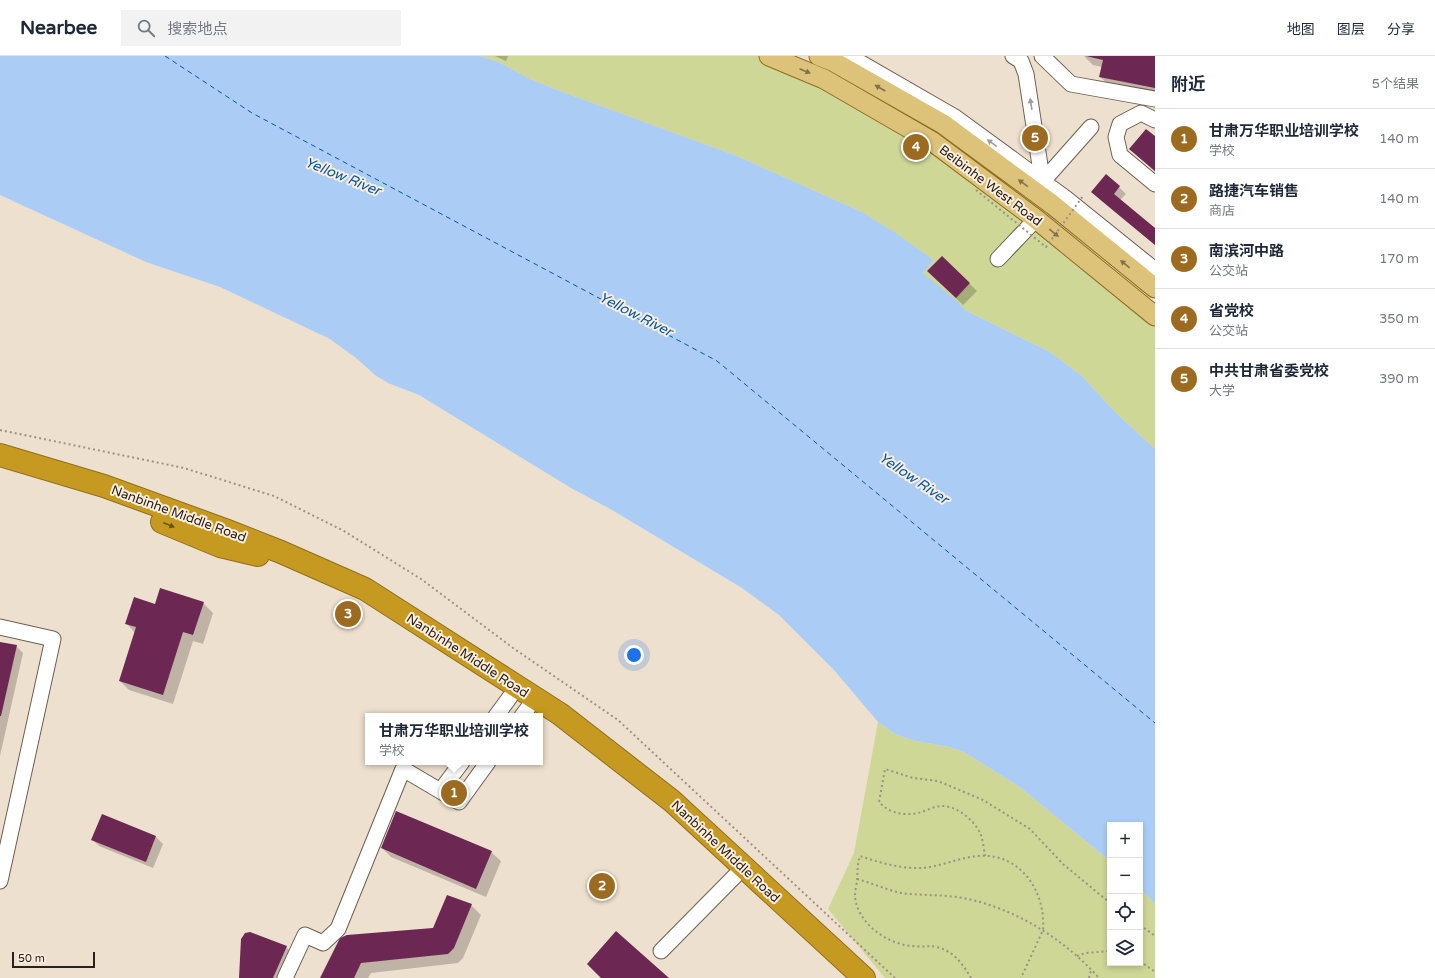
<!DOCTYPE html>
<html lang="zh">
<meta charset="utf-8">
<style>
:root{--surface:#fff;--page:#f2f2f3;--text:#1f2937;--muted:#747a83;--line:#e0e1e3;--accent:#9d6b20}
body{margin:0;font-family:"Varela Round","Noto Sans SC",sans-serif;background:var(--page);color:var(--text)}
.controls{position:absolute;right:12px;bottom:12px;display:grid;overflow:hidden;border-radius:0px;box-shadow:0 2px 6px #0003}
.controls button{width:36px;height:36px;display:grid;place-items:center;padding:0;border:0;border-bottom:1px solid var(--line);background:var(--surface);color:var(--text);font:20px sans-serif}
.scale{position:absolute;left:12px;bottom:10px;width:83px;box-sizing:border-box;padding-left:4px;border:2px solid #28221c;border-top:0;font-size:11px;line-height:14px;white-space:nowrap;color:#28221c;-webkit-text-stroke:3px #fceddc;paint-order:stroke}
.you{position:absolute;left:634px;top:599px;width:14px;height:14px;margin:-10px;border:3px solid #fff;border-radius:50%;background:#1a73e8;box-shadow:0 0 0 6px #1a73e833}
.badge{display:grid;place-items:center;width:26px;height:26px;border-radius:50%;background:var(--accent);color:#fff;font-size:13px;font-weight:700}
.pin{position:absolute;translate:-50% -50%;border:2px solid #fff;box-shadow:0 1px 4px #0006}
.popup{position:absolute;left:365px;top:657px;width:178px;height:52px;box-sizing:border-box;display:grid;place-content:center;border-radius:0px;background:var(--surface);filter:drop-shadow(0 1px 3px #0005);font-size:13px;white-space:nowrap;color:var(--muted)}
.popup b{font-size:15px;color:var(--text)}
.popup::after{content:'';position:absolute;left:50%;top:100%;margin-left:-8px;border:8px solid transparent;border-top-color:var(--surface)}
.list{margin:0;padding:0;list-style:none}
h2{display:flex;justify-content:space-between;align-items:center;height:52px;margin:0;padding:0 16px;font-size:17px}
h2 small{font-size:13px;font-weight:400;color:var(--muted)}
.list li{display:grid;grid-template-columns:26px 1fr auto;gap:12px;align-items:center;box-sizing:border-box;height:60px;padding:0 16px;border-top:1px solid var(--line)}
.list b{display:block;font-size:15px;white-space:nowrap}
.list p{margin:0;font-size:13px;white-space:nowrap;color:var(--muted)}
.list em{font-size:13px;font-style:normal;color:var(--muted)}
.icon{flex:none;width:22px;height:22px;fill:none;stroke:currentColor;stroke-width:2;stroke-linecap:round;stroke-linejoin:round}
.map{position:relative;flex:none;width:1155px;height:922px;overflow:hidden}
header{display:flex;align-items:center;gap:24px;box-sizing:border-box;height:56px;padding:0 20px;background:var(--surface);border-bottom:1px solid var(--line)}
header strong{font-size:19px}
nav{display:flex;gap:22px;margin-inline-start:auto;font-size:14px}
.search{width:280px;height:36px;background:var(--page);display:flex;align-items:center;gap:10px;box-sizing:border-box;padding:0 14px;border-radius:0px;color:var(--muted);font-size:15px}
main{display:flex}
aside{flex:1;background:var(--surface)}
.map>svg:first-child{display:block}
.green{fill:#ced796}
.water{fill:#abcdf5}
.shadow{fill:#0003}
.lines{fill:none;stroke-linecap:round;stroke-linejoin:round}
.ferry{stroke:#0058a5;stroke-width:1;stroke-dasharray:5 4;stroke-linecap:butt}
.building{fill:#6d2753}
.minor-casing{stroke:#6c6051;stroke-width:17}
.major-casing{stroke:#8f6f1f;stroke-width:21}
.highway-casing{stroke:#8f6f1f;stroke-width:24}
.path{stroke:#9b9184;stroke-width:2;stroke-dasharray:2 3;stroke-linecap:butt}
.minor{stroke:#fff;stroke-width:15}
.major{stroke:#ddc279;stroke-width:19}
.highway{stroke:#c69920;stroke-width:22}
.path-bridge{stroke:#9b9184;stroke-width:2;stroke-dasharray:2 3;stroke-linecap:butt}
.oneway{fill:#82724a}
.oneway2{fill:#9e9c99}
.oneway3{fill:#67521e}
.labels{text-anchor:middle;stroke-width:4;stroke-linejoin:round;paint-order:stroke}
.street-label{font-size:13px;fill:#28221c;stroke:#fceddc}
.water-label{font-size:14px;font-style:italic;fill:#0058a5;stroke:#fceddc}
</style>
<header>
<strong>Nearbee</strong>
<div class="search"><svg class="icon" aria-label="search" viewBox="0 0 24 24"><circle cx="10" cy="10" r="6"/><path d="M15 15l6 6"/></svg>搜索地点</div>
<nav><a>地图</a><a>图层</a><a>分享</a></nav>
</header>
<main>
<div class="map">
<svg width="1155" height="922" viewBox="0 0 1155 922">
<rect width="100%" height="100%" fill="#eee0cf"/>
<path class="green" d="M 480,0 L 769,0 L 933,86 L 1155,260 L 1155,393 L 1114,355 L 1082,320 L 1050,296 L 965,254 L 923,217 L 934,204 L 860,155 L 737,100 L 560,35 L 530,23 L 499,6 Z
M 878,666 L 895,678 L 912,684 L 949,691 L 964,696 L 1021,732 L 1110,805 L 1110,907 L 1140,907 L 1140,833 L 1155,847 L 1155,922 L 885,922 L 828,853 L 854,797 Z"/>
<path class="water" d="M 0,0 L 480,0 L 499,6 L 530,23 L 560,35 L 737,100 L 860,155 L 891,174 L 934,204 L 923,217 L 957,245 L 965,254 L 1050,296 L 1082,320 L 1114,355 L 1155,393 L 1155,847 L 1140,833 L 1140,769 L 1110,769 L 1110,805 L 1021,732 L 964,696 L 949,691 L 912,684 L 895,678 L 878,666 L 834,614 L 779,559 L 742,532 L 612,454 L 571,432 L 419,339 L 388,327 L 375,319 L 356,302 L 330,283 L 220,231 L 146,206 L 0,139 Z"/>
<path class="shadow" d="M 495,0 L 508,0 L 506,5 Z
M 1084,0 L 1155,0 L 1155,39 L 1110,30 L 1100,21 L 1102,11 L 1093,9 Z
M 1155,81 L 1155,116 L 1130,93 Z
M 1119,131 L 1126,138 L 1120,144 L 1155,173 L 1155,189 L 1099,143 Z
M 942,201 L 977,235 L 963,249 L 928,215 Z
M 203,547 L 213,557 L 203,588 L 193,585 L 173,648 L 129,634 L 120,625 L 135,577 L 127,568 L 156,549 Z
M 0,587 L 16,590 L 23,597 L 0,700 Z
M 102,759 L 156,781 L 163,788 L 153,812 L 99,790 L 92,783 Z
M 382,792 L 491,796 L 501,805 L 486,841 L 391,801 Z
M 471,849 L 481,859 L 463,902 L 458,907 L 371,917 L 368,922 L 321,922 L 434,873 Z
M 286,891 L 295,900 L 286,922 L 240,922 Z"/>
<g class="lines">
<path class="ferry" d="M 165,0 L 252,57 L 717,305 L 1155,667"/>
</g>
<path class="building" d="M 1086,0 L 1155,0 L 1155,32 L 1099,21 L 1103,4 Z
M 1146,73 L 1155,80 L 1155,115 L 1129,93 Z
M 1106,118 L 1120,130 L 1114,138 L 1155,172 L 1155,189 L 1091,136 Z
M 942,200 L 970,227 L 956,242 L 927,215 Z
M 160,532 L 204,546 L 193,579 L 183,576 L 163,639 L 119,625 L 136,571 L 125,568 L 134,541 L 155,548 Z
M 0,586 L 17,589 L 1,660 L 0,660 Z
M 396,755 L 492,795 L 476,833 L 381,792 Z
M 102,758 L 156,780 L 146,806 L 91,784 Z
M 447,839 L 472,848 L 454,892 L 448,898 L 361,907 L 354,922 L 320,922 L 340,882 L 347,879 L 433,872 Z
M 616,875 L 669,922 L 601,922 L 587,908 Z
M 250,876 L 287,890 L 273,922 L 239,922 L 241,883 L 245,877 Z"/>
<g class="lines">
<defs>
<path id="minor" d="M 849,0 L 955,61 L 1067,143 L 1155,214
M 1013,0 L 1021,5 L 1026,18 L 1043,129
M 1042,0 L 1071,28 L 1155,43
M 1155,64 L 1141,57 L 1120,68 L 1116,81 L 1120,99 L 1155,128
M 1043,125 L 1091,71
M 998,203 L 1036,163
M 0,571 L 53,583 L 0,825
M 496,660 L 510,641
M 522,660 L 528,652
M 441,734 L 462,706
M 661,895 L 735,820
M 285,922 L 305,879 L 323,887 L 338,873 L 403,713 L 459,746 L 488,706"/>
<path id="major" d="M 769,0 L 824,23 L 933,86 L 1036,163 L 1155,260
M 819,0 L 834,6 L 943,68 L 1053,149 L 1155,232"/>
<path id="highway" d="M 0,399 L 104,430 L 225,474 L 281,496 L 365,533 L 560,658 L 672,745 L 864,922
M 162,466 L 220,490 L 258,499"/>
</defs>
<use href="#minor" class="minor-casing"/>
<use href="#major" class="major-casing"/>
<use href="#highway" class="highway-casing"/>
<path class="path" d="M 0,374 L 184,412 L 274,440 L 344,475 L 421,523 L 513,592 L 618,664 L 895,922
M 985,800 C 984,794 983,785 981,779 C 975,765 958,750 942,750 C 934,750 926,755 918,757 C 903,760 889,757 879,746 L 885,713 L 913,722 L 938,725 L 983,744 L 1030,773 L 1063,808 L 1110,847
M 857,823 C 872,827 887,834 901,837 C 923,840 946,838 968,843 C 1018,854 1065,884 1099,922
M 1140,869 L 1155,880
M 1077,900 L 1086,897 L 1110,895
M 1140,905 L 1155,916
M 971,922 C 965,912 958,901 947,895 C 931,887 927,892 912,890 C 886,888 856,866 855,839 C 855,834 857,828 857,824 C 858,814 857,809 860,800 C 880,807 902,813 923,812 C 941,810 959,802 977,800 C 1020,796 1046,835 1043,874 L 1021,922
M 1089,922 L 1091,914"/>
<use href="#minor" class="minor"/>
<use href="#major" class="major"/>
<use href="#highway" class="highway"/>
<path class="path-bridge" d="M 976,134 L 1046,191 L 1083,140"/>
</g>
<defs><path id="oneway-solid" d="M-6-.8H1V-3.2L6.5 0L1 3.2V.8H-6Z"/></defs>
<g class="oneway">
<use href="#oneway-solid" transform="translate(805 15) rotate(23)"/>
<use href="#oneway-solid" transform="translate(880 32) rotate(-150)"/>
<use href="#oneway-solid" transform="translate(1023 127) rotate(-144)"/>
<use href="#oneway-solid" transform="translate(1054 177) rotate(39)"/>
<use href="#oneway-solid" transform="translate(1125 208) rotate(-141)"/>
</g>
<g class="oneway2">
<use href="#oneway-solid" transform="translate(1031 48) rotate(-99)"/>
<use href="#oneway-solid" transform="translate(992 87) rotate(-144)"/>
</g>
<use class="oneway3" href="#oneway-solid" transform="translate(169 469) rotate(22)"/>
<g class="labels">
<g class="street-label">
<text transform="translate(991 129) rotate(37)" y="5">Beibinhe West Road</text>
<text transform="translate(179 457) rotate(20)" y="5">Nanbinhe Middle Road</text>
<text transform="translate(468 599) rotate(33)" y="5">Nanbinhe Middle Road</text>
<text transform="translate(726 795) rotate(43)" y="5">Nanbinhe Middle Road</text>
</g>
<g class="water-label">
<text transform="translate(343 120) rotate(22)" y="5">Yellow River</text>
<text transform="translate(636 258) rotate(27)" y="5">Yellow River</text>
<text transform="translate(914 422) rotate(34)" y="5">Yellow River</text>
</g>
</g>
</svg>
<div class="controls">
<button>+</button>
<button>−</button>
<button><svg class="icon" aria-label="locate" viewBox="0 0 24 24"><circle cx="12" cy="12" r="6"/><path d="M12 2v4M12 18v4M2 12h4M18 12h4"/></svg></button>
<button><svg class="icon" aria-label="layers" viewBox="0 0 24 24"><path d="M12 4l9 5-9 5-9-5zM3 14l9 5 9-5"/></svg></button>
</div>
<div class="scale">50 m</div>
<div class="you"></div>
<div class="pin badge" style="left:454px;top:737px">1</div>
<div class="popup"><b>甘肃万华职业培训学校</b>学校</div>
<div class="pin badge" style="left:602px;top:830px">2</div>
<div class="pin badge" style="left:348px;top:558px">3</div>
<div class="pin badge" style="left:916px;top:91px">4</div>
<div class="pin badge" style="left:1035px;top:82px">5</div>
</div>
<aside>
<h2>附近<small>5个结果</small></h2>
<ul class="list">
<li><span class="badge">1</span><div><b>甘肃万华职业培训学校</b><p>学校</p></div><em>140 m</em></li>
<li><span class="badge">2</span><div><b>路捷汽车销售</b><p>商店</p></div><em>140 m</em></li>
<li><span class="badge">3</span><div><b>南滨河中路</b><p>公交站</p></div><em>170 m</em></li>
<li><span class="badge">4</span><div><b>省党校</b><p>公交站</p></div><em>350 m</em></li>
<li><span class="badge">5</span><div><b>中共甘肃省委党校</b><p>大学</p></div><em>390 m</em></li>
</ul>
</aside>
</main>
